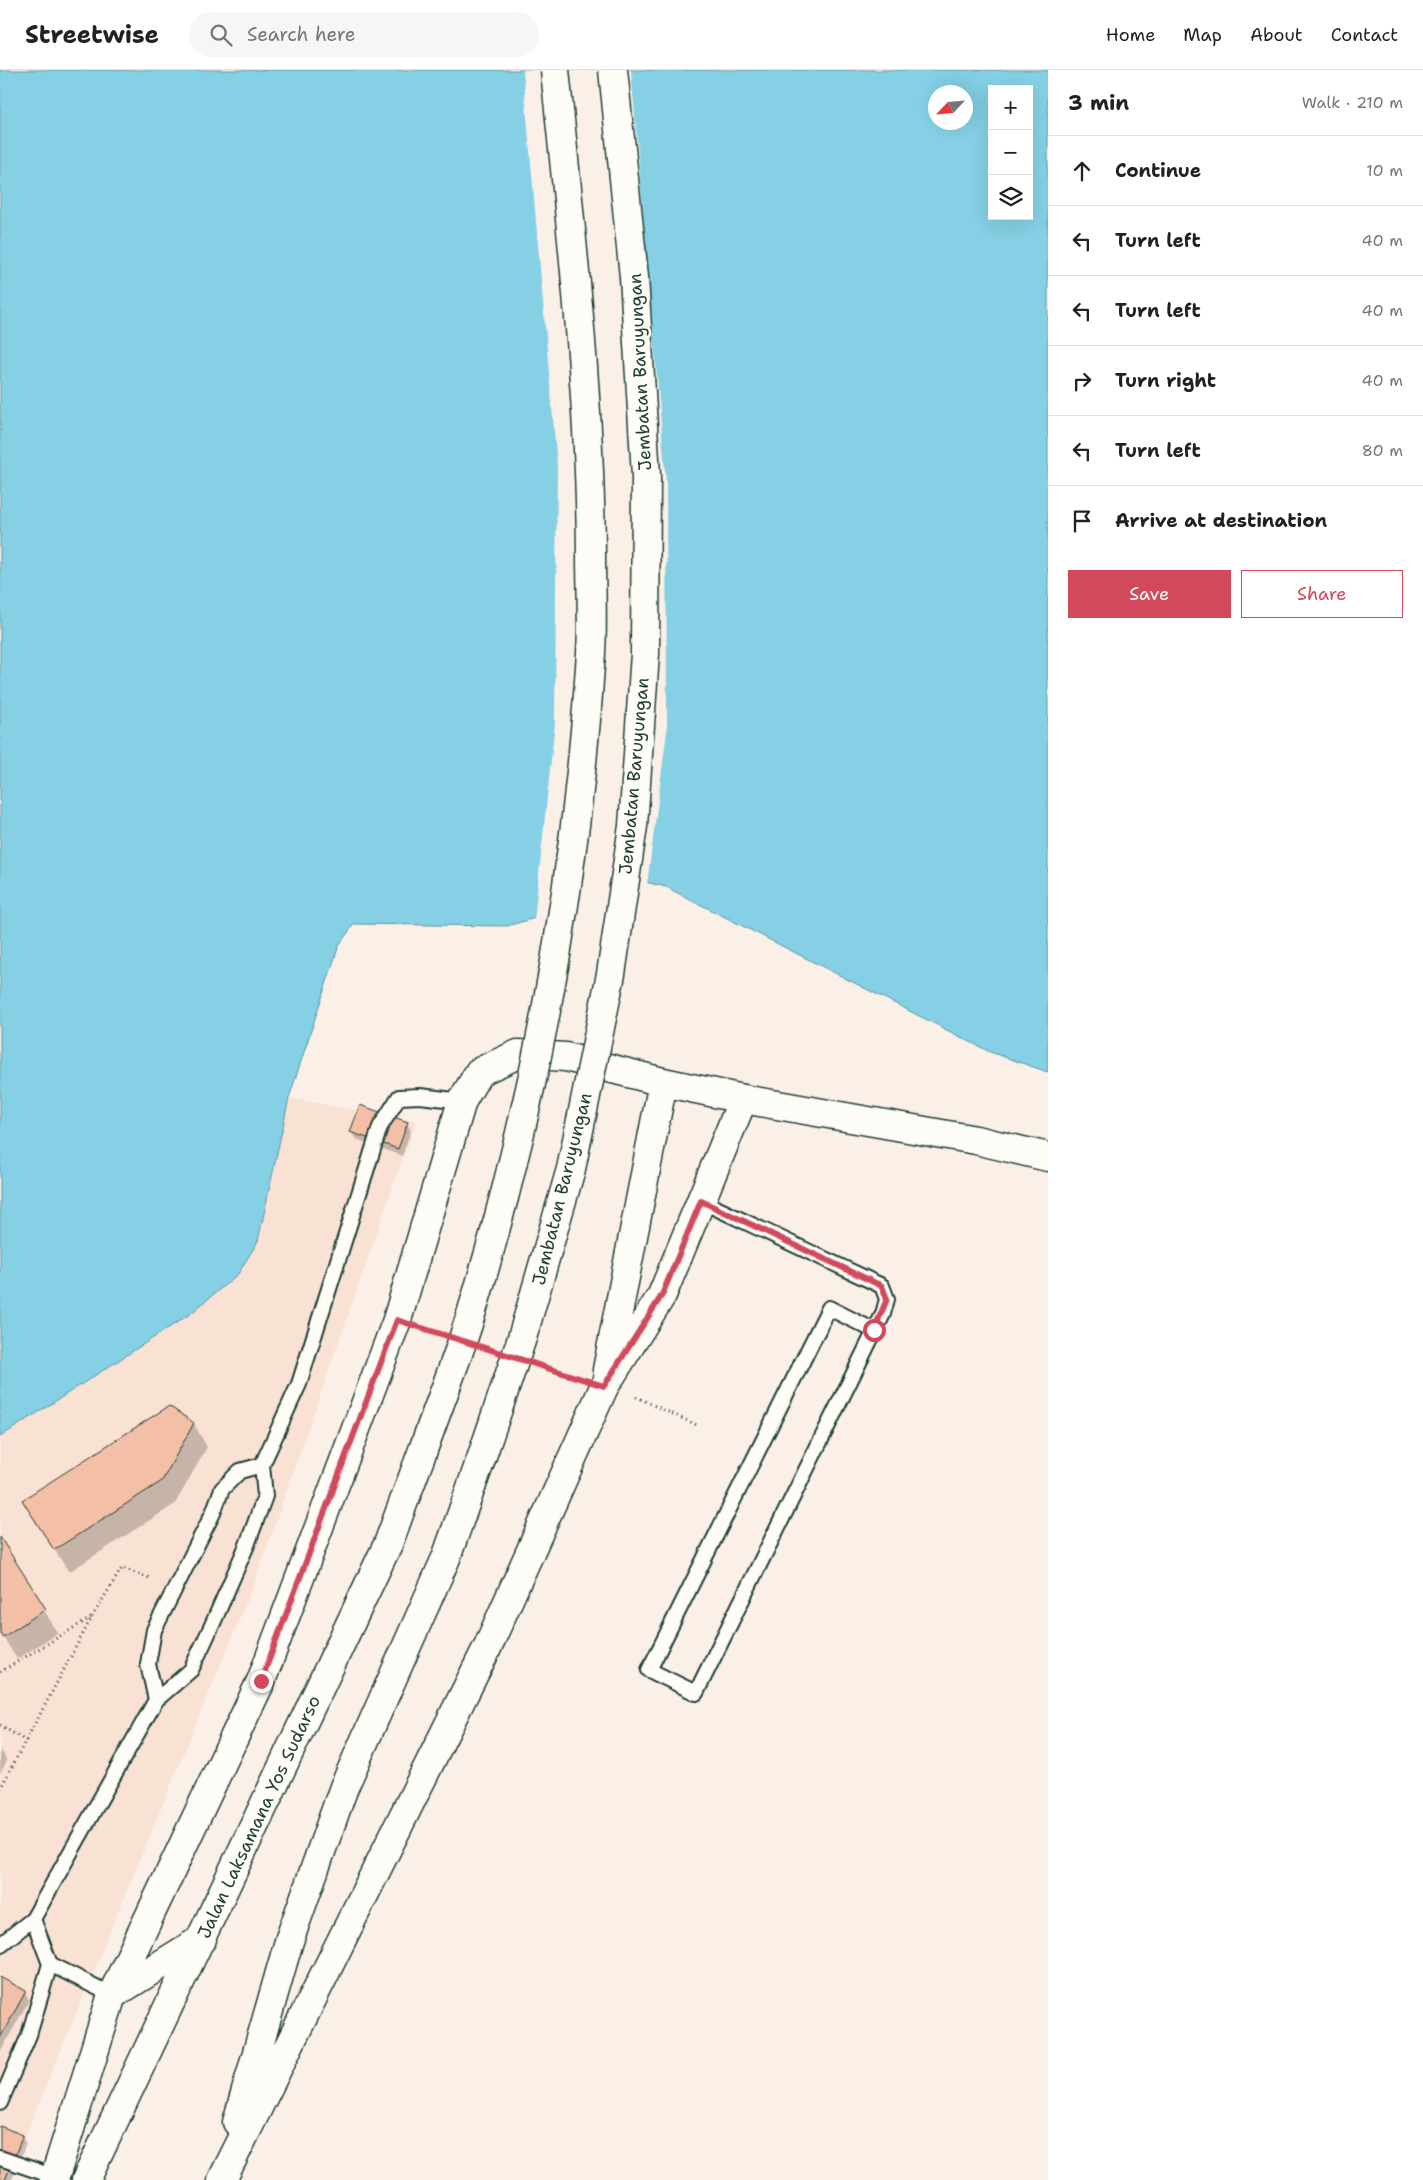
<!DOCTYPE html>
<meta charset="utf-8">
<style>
:root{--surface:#fff;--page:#f6f6f6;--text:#202124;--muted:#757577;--line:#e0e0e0;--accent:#d1495b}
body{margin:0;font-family:"Shantell Sans",sans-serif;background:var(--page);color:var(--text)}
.controls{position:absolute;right:15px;top:15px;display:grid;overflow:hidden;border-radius:0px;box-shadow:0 5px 20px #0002}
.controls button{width:45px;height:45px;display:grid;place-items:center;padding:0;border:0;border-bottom:1px solid var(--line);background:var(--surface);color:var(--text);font:25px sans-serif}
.compass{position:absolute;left:928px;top:15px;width:45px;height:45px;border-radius:50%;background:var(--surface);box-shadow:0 5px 20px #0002;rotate:244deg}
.stop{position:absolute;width:15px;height:15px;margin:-11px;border:4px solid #d1495b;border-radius:50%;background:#fff}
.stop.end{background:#d1495b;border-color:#fff;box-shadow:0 1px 5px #0008}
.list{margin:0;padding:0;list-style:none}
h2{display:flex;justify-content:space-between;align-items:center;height:65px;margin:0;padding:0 20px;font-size:21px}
h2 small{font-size:16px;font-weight:400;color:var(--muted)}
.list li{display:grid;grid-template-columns:32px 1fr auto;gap:15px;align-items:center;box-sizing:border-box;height:70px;padding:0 20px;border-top:1px solid var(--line)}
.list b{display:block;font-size:19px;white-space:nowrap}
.list em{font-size:16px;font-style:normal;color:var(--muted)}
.actions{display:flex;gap:10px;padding:15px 20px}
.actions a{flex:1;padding:11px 0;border:1px solid var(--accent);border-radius:0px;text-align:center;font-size:18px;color:var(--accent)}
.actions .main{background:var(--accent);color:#fff}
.icon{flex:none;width:28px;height:28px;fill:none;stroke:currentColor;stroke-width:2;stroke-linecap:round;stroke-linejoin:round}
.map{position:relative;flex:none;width:1048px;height:2110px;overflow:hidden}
header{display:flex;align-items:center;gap:30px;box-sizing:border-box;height:70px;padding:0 25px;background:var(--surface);border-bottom:1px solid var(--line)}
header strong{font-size:24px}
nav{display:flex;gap:28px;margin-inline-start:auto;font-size:18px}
.search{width:350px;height:45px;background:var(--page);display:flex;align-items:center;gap:12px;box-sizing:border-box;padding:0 18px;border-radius:28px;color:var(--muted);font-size:19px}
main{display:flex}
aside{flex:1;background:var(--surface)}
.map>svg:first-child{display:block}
.built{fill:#f9e1d4}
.water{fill:#85d0e5;stroke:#5c959e;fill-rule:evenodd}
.pier{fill:#fbf0e7}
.shadow{fill:#0003}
.building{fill:#f4bfa7;stroke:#1f3d34}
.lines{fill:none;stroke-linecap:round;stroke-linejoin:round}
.service-casing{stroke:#1f3d34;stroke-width:18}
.tertiary-casing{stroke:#1f3d34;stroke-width:31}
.secondary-casing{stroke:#1f3d34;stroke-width:31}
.path{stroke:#1f3d34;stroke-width:3;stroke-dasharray:1 4;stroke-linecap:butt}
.service{stroke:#fdfcf7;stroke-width:14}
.tertiary{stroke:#fdfcf7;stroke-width:28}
.secondary{stroke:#fdfcf7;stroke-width:28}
.secondary-bridge-casing{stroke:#1f3d34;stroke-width:31;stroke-linecap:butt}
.secondary-bridge{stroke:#fdfcf7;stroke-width:28}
.route{stroke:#d1495b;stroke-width:6}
.labels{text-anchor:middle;stroke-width:5;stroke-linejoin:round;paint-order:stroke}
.street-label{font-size:18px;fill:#1f3d34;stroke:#fdfcf7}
</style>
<header>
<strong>Streetwise</strong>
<div class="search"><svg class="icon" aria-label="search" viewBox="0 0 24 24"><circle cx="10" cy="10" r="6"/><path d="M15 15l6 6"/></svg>Search here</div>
<nav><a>Home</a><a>Map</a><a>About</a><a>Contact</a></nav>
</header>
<main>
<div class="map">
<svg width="1048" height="2110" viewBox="0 0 1048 2110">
<rect width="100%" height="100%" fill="#fbf0e7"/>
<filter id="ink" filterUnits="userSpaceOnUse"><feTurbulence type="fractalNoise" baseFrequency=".02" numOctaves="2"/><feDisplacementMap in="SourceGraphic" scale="10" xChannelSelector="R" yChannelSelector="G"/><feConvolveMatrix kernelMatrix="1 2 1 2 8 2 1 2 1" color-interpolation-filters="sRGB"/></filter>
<g filter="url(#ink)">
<path class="built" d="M 289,1028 L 416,1051 L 254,1514 L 7,2110 L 0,2110 L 0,1367 L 190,1244 L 238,1204 L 258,1171 Z"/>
<path class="water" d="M 0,0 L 1048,0 L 1048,1002 L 990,982 L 666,817 L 633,809 L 549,844 L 507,856 L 354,854 L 339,875 L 289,1028 L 258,1171 L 238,1204 L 190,1244 L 0,1367 ZM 992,19 L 1029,19 L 1029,146 L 992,146 ZM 936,22 L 966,22 L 966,52 L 936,52 Z"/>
<path class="pier" d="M 523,0 L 631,0 L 666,412 L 667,661 L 647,815 L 633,811 L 534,851 L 555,652 L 557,395 Z"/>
<path class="shadow" d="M 407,1053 L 411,1061 L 402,1086 L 356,1069 L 351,1062 Z
M 169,1337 L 194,1354 L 207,1377 L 175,1434 L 69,1502 L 37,1453 Z
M 0,1469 L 58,1563 L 17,1589 L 0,1562 Z
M 0,1678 L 7,1691 L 0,1703 Z
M 0,1908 L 25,1922 L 29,1930 L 0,1983 Z
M 0,2057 L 22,2066 L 26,2074 L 12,2110 L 0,2110 Z"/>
<path class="building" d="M 360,1035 L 408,1052 L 398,1079 L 350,1062 Z
M 169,1336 L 194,1353 L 162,1411 L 54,1480 L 22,1430 Z
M 0,1467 L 46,1539 L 3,1567 L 0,1562 Z
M 0,1907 L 26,1921 L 0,1968 Z
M 0,2056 L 23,2065 L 5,2110 L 0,2110 Z"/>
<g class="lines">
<defs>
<path id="service" d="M 701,1131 L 882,1216 L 887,1229 L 883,1244 L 696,1623 L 649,1600 L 829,1238 L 875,1261
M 156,1630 L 148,1594 L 154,1560 L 213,1443 L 222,1419 L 240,1401 L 262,1395
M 0,1875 L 33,1849 L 156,1630 L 191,1600 L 213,1553 L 247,1475 L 265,1426 L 262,1395 L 299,1314 L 380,1057 L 399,1027 L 420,1026 L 462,1031
M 50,1894 L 112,1925
M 0,2033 L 29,1965 L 50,1894 L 33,1849
M 0,2088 L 55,2107"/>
<path id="tertiary" d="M 743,1029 L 976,1070 L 1048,1087"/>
<path id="secondary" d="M 607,1300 L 663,1012
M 112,1925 L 202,1869
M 237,2052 L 289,1871 L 344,1717 L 446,1488 L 479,1395
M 54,2110 L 112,1925 L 261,1611 L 397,1250 L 462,1031 L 479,1002 L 518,984 L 566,987 L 663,1012 L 743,1029 L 662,1225 L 604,1317 L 488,1576 L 222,2110
M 86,2110 L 388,1474 L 423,1380"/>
</defs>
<use href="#service" class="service-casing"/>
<use href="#tertiary" class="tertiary-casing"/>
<use href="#secondary" class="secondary-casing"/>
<path class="path" d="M 545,1298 L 575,1307
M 636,1327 L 699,1356
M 0,1602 L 92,1547
M 0,1655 L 26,1671
M 0,1719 L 92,1547 L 122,1498 L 152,1509"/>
<use href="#service" class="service"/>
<use href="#tertiary" class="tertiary"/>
<use href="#secondary" class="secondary"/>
<defs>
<path id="secondary-bridge" d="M 423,1380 C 439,1334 458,1288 472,1241 C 537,1027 577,807 591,583 C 593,551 591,517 591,485 C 590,323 571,161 555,0
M 479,1395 L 522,1268 L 571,1099 L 611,904 L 633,756 L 645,584 L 646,406 L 634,207 L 613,0"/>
</defs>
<use href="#secondary-bridge" class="secondary-bridge-casing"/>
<use href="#secondary-bridge" class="secondary-bridge"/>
</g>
</g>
<g class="lines" filter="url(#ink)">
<path class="route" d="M 261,1611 L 397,1250 L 604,1316 L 662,1225 L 701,1131 L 882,1216 L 887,1229 L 874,1260"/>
</g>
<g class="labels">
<g class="street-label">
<text transform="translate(640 302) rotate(-93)" y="6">Jembatan Baruyungan</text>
<text transform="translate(634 706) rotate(-85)" y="6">Jembatan Baruyungan</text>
<text transform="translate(562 1119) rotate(-76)" y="6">Jembatan Baruyungan</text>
<text transform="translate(259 1747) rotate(-65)" y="6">Jalan Laksamana Yos Sudarso</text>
</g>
</g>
</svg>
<div class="controls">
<button>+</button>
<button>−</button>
<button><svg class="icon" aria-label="layers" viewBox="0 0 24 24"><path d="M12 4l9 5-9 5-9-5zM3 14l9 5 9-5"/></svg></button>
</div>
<svg class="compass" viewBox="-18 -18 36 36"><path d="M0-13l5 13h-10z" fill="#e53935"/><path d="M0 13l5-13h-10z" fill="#757577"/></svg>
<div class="stop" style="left:874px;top:1260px"></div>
<div class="stop end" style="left:261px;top:1611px"></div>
</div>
<aside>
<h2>3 min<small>Walk · 210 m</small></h2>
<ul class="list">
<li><svg class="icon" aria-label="ahead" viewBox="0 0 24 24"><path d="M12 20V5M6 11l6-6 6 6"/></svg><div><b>Continue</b></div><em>10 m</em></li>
<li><svg class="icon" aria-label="left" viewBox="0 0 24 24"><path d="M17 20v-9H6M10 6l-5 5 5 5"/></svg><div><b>Turn left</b></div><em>40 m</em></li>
<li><svg class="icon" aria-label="left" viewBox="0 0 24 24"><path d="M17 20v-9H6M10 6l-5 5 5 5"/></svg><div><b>Turn left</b></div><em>40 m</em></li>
<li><svg class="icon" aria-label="right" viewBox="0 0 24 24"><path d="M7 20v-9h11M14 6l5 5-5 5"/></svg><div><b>Turn right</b></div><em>40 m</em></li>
<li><svg class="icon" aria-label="left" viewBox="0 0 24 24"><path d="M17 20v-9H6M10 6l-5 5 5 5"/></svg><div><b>Turn left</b></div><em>80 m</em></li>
<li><svg class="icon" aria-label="arrive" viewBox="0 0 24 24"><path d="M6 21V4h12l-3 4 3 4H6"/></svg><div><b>Arrive at destination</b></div></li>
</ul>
<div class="actions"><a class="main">Save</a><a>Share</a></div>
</aside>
</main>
